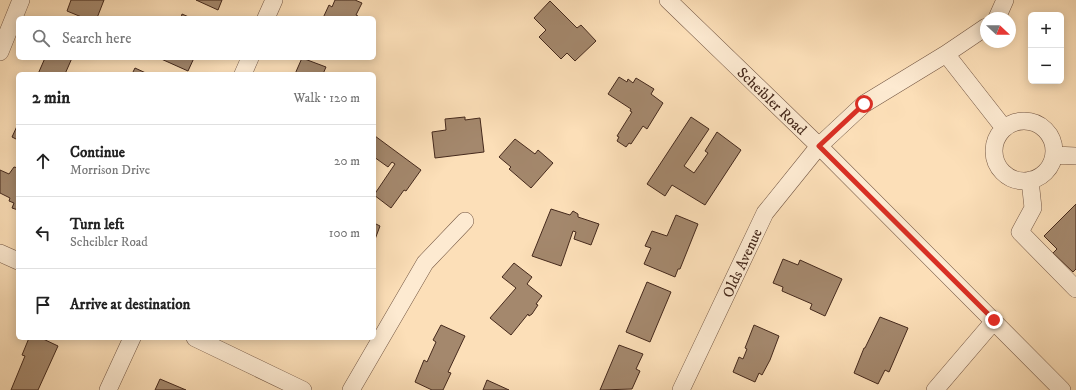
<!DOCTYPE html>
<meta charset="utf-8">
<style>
:root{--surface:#fff;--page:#f2f2f2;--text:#222;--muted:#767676;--line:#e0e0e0}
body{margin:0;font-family:"IM FELL DW Pica",serif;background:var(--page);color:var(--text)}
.controls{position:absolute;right:12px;top:12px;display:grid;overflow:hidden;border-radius:6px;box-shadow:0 2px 10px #0003}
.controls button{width:36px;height:36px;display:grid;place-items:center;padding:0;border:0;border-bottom:1px solid var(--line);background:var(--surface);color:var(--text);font:20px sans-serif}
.compass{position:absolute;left:980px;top:12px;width:36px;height:36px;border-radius:50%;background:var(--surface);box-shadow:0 2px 10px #0003;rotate:112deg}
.stop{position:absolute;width:12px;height:12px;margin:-9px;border:3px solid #d93025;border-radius:50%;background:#fff}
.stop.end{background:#d93025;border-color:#fff;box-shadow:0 1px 4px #0008}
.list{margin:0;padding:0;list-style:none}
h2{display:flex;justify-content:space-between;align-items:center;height:52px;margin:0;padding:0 16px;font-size:17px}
h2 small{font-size:13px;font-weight:400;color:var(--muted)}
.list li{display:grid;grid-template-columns:26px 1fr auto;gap:12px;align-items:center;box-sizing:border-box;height:72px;padding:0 16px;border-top:1px solid var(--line)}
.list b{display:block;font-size:15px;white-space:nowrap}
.list p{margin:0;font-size:13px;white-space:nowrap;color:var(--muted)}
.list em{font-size:13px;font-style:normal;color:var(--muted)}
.icon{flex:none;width:22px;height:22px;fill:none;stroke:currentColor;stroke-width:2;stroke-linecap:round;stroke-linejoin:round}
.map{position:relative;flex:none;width:1076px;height:390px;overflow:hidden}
.search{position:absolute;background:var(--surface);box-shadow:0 2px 10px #0003;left:16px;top:16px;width:360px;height:44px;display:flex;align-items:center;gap:10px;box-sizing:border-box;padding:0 14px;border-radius:6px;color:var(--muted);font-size:15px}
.panel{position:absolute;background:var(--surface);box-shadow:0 2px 10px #0003;left:16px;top:72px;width:360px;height:268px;border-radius:6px}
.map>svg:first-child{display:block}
.building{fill:#a4886d;stroke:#45291c}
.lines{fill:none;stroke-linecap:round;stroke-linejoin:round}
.minor-casing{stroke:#735643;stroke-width:18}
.minor{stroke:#fdead1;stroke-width:17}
.route{stroke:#d93025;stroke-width:5}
.labels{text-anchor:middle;stroke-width:3.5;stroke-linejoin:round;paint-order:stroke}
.street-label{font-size:15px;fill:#45291c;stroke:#fdead1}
</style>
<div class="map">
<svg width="1076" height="390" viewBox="0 0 1076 390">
<rect width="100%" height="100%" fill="#fcdfb8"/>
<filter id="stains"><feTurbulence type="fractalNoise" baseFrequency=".005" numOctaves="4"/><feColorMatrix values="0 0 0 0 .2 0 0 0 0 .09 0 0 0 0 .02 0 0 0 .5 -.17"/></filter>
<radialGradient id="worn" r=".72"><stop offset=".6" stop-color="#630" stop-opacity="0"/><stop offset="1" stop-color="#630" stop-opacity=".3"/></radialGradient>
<path class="building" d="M 71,0 L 104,0 L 97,18 L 84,18 L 67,11 Z
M 196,0 L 222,0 L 218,10 Z
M 335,0 L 355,0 L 362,3 L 356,15 L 358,16 L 358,18 L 323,18 L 329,5 L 332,7 Z
M 550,1 L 577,28 L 581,25 L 596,41 L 575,61 L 567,53 L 561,59 L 539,37 L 546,30 L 534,18 Z
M 182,14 L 191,18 L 181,18 Z
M 45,58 L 72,58 L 65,74 L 38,74 Z
M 159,58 L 194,58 L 188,71 Z
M 302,58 L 326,67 L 323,74 L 295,74 Z
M 135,68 L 148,74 L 132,74 Z
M 619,77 L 627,82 L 628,79 L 633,83 L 636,78 L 654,89 L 651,94 L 663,103 L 647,129 L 643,126 L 631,144 L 629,143 L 626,147 L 617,141 L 619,137 L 617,136 L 632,112 L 630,111 L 631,109 L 608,94 Z
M 465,117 L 465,120 L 480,118 L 484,152 L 435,158 L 432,132 L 446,130 L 445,119 Z
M 691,117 L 709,129 L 684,166 L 694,173 L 708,153 L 705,151 L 717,132 L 741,150 L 705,205 L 672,185 L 665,196 L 647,184 Z
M 18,124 L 18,140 L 12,137 Z
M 375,136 L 421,170 L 406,191 L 404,190 L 391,208 L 374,195 L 395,164 L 392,162 L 388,167 L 374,157 Z
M 515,139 L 535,154 L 538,150 L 553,163 L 531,188 L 509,169 L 511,167 L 499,157 Z
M 14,167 L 18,168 L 18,210 L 12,208 L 14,203 L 9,201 L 10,198 L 0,193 L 0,170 L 9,174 Z
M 1076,204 L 1076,269 L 1073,272 L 1053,253 L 1057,249 L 1044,236 Z
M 551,209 L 570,215 L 573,211 L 578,214 L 578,217 L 599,224 L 591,245 L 574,239 L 576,232 L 573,231 L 561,266 L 532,256 Z
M 676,215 L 698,224 L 680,269 L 678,269 L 675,277 L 644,264 L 651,248 L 645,246 L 652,231 L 667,236 Z
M 374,223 L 380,226 L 374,242 Z
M 783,259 L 798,265 L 800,260 L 842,279 L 825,316 L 810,309 L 812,304 L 782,291 L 783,287 L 773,283 Z
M 514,263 L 532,277 L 527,284 L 542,296 L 536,304 L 538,305 L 532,314 L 529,316 L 528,314 L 511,335 L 490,318 L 516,288 L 502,277 Z
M 647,282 L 671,292 L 650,342 L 626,332 Z
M 880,317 L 908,328 L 889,372 L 885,370 L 878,384 L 854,373 L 864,348 L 865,348 Z
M 441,325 L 465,336 L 448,372 L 451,373 L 443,390 L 432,390 L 415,382 L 424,360 L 427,362 L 436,342 L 433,340 Z
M 754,325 L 779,336 L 770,360 L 762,375 L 759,373 L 755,382 L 733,372 L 739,357 L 743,359 L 747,349 L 745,348 Z
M 29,338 L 41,338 L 58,346 L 38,390 L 11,390 L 25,356 L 22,355 Z
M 619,345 L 643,354 L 636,369 L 640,371 L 632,389 L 600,390 Z
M 160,379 L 186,390 L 155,390 Z
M 487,380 L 509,390 L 483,390 Z"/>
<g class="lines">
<defs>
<path id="minor" d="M 668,0 L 819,146 L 1062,390
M 266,18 L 274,0
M 997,18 L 1005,0
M 0,52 L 21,0
M 946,54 L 1004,128
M 243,74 L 250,58
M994 151a30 30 0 1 1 60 0a30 30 0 1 1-60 0Z
M 1054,155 L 1076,156
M 1030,180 L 1033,208 L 1020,232 L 1076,289
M 0,253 L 18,261
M 195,338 L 303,390
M 108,390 L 132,338
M 351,390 L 425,263 L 465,221
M 681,390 L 765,213 L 819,146 L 864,104 L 946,54 L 986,27
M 935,390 L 994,321"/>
</defs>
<use href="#minor" class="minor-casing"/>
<use href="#minor" class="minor"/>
</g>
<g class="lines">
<path class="route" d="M 864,104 L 819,146 L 994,320"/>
</g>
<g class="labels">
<g class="street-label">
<text transform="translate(772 101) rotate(44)" y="5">Scheibler Road</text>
<text transform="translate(742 263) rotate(-65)" y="5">Olds Avenue</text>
</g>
</g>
<rect width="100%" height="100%" filter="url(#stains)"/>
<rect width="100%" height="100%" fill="url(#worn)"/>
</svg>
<div class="controls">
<button>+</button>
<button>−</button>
</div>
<svg class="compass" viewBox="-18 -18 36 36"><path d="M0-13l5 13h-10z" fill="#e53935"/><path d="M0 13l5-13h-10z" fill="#767676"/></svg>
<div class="stop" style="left:864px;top:104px"></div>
<div class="stop end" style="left:994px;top:320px"></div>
<div class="search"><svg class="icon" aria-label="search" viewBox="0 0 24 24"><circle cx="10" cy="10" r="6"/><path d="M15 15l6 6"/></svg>Search here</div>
<section class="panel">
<h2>2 min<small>Walk · 120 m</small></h2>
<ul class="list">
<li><svg class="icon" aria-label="ahead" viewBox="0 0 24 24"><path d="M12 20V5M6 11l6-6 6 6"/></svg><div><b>Continue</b><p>Morrison Drive</p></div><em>20 m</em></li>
<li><svg class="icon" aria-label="left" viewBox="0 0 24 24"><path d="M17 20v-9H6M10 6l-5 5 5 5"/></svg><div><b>Turn left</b><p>Scheibler Road</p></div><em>100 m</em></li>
<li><svg class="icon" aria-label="arrive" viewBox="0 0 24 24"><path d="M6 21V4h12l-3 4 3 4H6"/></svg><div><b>Arrive at destination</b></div></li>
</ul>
</section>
</div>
